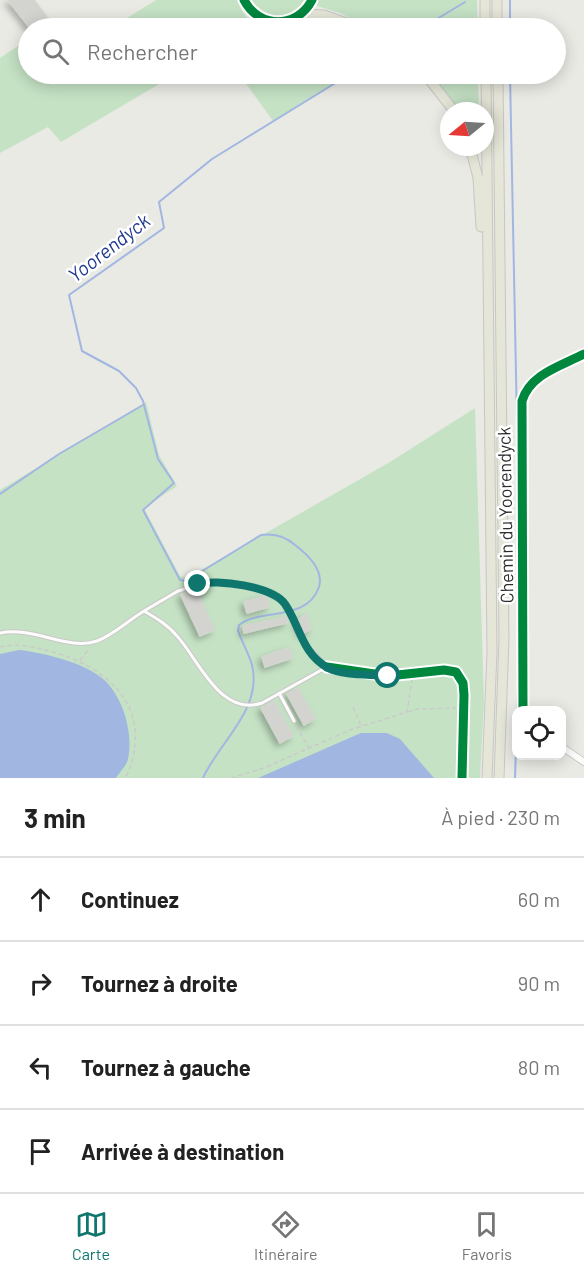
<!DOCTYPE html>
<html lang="fr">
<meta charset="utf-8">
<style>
:root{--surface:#fff;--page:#f2f2f2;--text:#222;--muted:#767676;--line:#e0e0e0;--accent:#0f766e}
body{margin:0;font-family:Barlow,sans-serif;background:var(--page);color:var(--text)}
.controls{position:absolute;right:18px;bottom:18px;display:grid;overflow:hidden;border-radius:12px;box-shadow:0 3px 15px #0003}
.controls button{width:54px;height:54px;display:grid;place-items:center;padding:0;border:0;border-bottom:2px solid var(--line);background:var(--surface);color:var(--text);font:30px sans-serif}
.compass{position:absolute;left:440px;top:102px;width:54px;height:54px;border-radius:50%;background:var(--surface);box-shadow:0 3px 15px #0003;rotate:252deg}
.stop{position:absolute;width:18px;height:18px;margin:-14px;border:4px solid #0f766e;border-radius:50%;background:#fff}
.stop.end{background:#0f766e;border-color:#fff;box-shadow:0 2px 6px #0008}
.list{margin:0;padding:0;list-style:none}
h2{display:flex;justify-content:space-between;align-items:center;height:78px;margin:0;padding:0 24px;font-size:26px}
h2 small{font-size:20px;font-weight:400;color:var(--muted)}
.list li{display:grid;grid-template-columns:39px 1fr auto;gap:18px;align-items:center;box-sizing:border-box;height:84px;padding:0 24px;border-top:2px solid var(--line)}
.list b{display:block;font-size:22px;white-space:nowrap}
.list em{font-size:20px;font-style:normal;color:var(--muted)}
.icon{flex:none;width:33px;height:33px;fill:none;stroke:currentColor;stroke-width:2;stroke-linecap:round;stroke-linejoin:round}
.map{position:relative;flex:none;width:584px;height:778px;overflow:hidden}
.search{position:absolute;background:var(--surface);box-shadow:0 3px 15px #0003;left:18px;right:18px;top:18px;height:66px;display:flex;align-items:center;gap:15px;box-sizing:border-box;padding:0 21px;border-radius:33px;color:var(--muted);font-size:22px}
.sheet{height:414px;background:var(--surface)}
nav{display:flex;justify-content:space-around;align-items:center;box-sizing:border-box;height:84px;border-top:2px solid var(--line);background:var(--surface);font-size:16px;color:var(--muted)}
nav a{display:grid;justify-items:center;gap:3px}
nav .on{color:var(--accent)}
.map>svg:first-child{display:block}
.green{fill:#c5e2c5}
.water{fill:#a2b6e2}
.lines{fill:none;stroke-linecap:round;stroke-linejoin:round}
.stream{stroke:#a2b6e2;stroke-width:2}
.building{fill:#d3d3cf;stroke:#d5d5d0;stroke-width:1.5;filter:url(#shadow)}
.service-casing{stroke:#c9c8c8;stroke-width:5}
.minor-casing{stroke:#c9c8c8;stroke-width:8}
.tertiary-casing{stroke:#c9c8c8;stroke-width:10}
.trunk-casing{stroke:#c6c6c3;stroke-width:11}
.path{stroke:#cacac9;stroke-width:1.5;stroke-dasharray:4.5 3;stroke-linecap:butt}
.service{stroke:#fcfcfb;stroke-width:3}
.minor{stroke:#fcfcfb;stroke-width:6}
.tertiary{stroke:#fcfcfb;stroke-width:8}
.trunk{stroke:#e5e6d7;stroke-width:9}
.cycleway-casing{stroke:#fff;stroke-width:13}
.cycleway{stroke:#00873e;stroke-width:9}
.route{stroke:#0f766e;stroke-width:8}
.labels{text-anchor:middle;stroke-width:5;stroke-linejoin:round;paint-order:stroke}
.street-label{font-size:18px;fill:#2d2d2d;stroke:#fff}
.water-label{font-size:20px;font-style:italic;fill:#1f3990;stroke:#fff}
</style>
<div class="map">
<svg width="584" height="778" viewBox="0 0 584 778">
<defs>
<filter id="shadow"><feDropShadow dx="-3.5" dy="3.5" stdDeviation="3" flood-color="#0004"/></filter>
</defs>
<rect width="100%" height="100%" fill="#eaeae5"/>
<path class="green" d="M 156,0 L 237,0 C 254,43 282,24 314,16 L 349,28 L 111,28 Z
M 252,0 L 304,0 C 291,21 265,20 252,0 Z
M 318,0 L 477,0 L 478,28 L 369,28 L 340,13 L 317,6 Z
M 28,39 L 28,74 L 176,74 L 61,142 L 48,127 L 0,153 L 0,58 Z
M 239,74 L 350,74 L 273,121 Z
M 430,74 L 478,74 L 479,111 L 458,111 Z
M 146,402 L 159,455 L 177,486 L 144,508 L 180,576 L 187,578 L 390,462 L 475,408 L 484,702 L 480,778 L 0,778 L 0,490 Z"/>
<path class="water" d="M 19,650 C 44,653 77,661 98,675 C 122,691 134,732 128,759 C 127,765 119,773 116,778 L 0,778 L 0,654 Z
M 361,733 L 387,733 L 400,739 L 434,778 L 258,778 Z"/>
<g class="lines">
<path class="stream" d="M 422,28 L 465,2
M 510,28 L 510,0
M 510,74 L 519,525 L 520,630 L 515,778
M 0,494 L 59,454 L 143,405
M 203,778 C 219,742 263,709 252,665 C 249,654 242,642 238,631 L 239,625 C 260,608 307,622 319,587 C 324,570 307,554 295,545 C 285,536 275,533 261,535 L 186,581 L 180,580 L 143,510 L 174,483 L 158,459 L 143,401 L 136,388 L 119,371 L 82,351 L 69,295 L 164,228 L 159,202 L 212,159 L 350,74"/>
</g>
<path class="building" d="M 8,0 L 34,0 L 50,21 L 40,28 L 30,28 Z
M 196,588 L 214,630 L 200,636 L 181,595 Z
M 266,596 L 269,607 L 247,613 L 244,602 Z
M 306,614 L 311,629 L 302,634 L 297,621 Z
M 286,617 L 287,623 L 244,633 L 243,626 Z
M 289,648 L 292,658 L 265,667 L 262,657 Z
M 298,688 L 315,719 L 304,725 L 287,694 Z
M 274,701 L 293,736 L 280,743 L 261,708 Z"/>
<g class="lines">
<defs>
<path id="service" d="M 0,633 C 32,626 69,651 97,641 C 113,635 129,620 144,611 C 156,618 168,625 177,636 C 199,660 220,717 262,703 L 327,667 L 301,640 L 283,602 L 260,590 L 220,582 L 203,583 L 178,591 L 144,611
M 279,693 L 294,721"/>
<path id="minor" d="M 327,667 L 388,676 L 444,670 L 456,672 L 463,683 L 464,695 L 462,778
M 523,710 L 522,401 C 530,374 561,366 584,354
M 562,747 L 584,762"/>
<path id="tertiary" d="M 244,0 C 259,29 297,29 312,0"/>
<path id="trunk" d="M 485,0 L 485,28
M 497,0 L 497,28
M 302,14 L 324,15 L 360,28
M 425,74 L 454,111
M 486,74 L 492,651 L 487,778
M 498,74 L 504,639 L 499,778
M 470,147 L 478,178 L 481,227"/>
</defs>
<use href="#service" class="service-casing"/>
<use href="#minor" class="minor-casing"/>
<use href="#tertiary" class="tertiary-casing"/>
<use href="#trunk" class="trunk-casing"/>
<path class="path" d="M 0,647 C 16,643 30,646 45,650 C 90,660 140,691 135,743 C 134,755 132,767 125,778
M 80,660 L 90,648
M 353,707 L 361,726
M 408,712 L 418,709 L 456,708
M 296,726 L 309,748
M 231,778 L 264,768 L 350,730 L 407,712 L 412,680"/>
<use href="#service" class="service"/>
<use href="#minor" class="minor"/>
<use href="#tertiary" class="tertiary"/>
<use href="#trunk" class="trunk"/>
<defs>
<path id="cycleway" d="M 244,0 C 259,29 297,29 312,0
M 327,667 L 388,676 L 444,670 L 456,672 L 463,683 L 464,695 L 462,778
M 523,710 L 522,401 C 530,374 561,366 584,354"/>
</defs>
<use href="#cycleway" class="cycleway-casing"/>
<use href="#cycleway" class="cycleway"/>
</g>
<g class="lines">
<path class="route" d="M 198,584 C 217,579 272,586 285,604 C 300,626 302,654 328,668 C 344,676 370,674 388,676"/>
</g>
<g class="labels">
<g class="street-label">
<text transform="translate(506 515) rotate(-91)" y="6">Chemin du Yoorendyck</text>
</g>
<g class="water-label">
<text transform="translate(109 248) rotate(-38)" y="7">Yoorendyck</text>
</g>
</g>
</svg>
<div class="controls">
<button><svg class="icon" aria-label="locate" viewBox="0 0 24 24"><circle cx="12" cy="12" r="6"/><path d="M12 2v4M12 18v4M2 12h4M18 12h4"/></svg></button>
</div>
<svg class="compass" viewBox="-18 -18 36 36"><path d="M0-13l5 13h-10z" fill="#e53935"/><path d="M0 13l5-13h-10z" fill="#767676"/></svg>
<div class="stop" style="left:388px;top:676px"></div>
<div class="stop end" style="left:198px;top:584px"></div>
<div class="search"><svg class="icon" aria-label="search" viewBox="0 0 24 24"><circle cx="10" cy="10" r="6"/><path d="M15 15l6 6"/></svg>Rechercher</div>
</div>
<section class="sheet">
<h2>3 min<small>À pied · 230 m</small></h2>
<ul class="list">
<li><svg class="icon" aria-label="ahead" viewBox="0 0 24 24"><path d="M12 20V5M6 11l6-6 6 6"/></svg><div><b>Continuez</b></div><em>60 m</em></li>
<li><svg class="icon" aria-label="right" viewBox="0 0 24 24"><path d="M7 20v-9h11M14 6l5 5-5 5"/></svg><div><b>Tournez à droite</b></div><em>90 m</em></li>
<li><svg class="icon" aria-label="left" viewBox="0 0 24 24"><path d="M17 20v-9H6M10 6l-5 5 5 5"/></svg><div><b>Tournez à gauche</b></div><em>80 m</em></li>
<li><svg class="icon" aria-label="arrive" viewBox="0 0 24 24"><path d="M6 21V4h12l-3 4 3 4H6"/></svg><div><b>Arrivée à destination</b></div></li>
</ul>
</section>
<nav>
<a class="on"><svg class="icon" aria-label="map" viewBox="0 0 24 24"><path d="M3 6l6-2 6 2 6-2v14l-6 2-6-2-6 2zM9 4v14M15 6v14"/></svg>Carte</a>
<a><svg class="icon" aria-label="directions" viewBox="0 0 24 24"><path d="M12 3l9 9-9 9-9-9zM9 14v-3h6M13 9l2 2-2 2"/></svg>Itinéraire</a>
<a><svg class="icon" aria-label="saved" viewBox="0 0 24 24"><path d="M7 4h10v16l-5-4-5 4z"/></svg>Favoris</a>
</nav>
